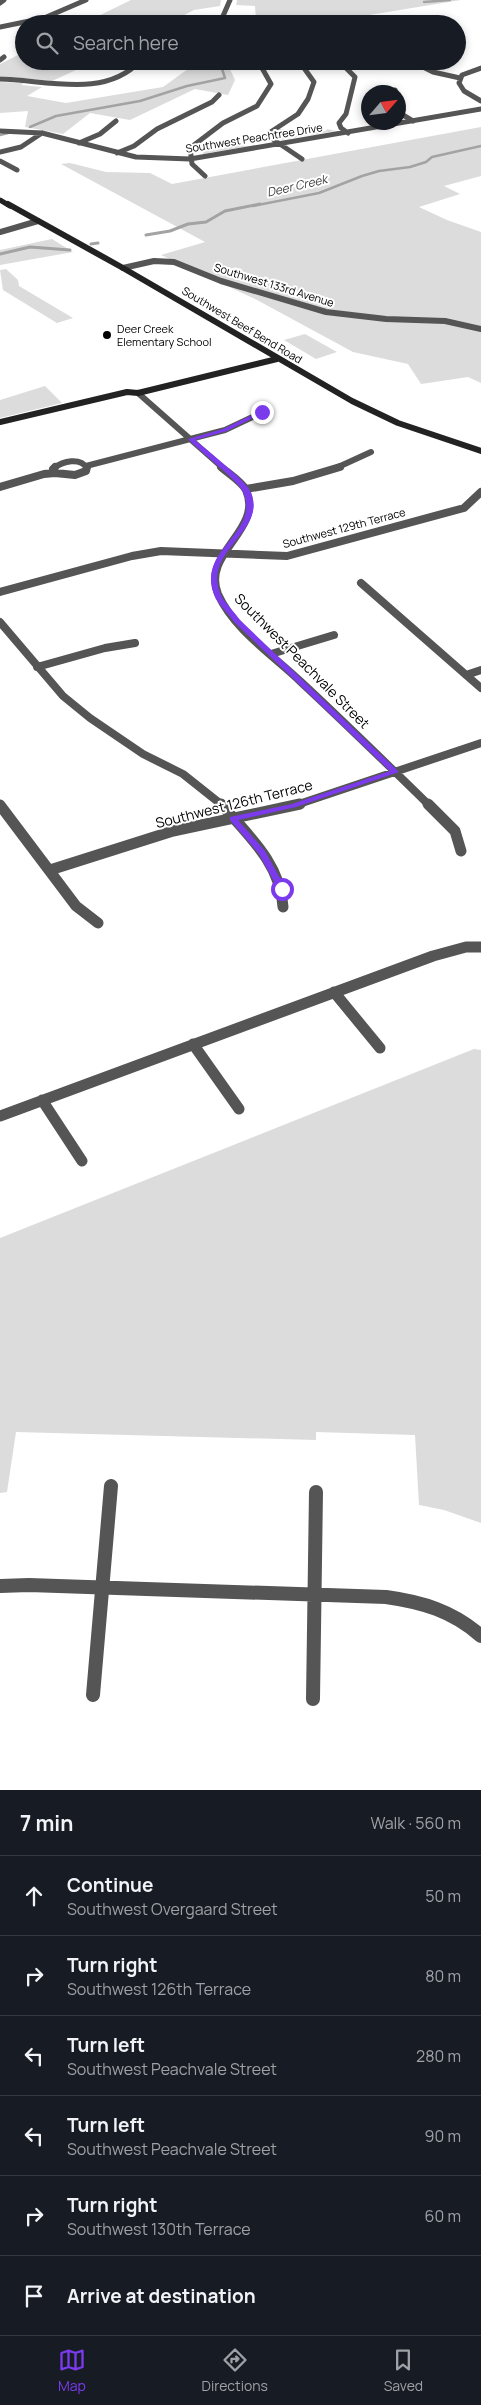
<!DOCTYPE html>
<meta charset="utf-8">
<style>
:root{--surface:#171b24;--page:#20242c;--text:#f1f3f6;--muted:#9ea1a6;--line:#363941;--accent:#7c3aed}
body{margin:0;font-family:Manrope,sans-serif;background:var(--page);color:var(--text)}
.compass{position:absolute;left:361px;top:85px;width:45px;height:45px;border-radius:50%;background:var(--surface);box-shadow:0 2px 8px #0003;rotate:62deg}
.stop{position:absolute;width:15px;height:15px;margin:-11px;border:4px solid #7c3aed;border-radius:50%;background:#fff}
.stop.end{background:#7c3aed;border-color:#fff;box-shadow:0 1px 5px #0008}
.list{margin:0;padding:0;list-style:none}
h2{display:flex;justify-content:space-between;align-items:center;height:65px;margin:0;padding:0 20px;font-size:21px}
h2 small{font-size:16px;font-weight:400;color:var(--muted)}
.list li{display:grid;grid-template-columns:32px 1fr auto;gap:15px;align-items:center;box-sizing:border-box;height:80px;padding:0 20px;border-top:1px solid var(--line)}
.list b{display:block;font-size:19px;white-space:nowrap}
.list p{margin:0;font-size:16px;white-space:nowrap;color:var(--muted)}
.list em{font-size:16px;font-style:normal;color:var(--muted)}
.icon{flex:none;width:28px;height:28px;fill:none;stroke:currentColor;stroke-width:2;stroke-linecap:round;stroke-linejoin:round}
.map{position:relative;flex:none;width:481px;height:1790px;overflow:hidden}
.search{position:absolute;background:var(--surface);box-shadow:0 2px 8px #0003;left:15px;right:15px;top:15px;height:55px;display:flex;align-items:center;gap:12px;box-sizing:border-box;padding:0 18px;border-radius:28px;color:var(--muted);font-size:19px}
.sheet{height:545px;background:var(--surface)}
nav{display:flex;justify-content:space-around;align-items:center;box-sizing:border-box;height:70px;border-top:1px solid var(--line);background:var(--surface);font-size:14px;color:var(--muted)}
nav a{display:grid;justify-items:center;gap:2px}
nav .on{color:var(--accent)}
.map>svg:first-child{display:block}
.green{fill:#dcdcdc}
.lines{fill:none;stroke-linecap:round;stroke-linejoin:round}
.stream-far1{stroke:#a3a3a3;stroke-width:2.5}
.stream{stroke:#a3a3a3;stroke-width:3}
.street-far4{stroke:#555;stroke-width:5}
.street-far3{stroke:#555;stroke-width:6}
.street-far2{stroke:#555;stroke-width:8}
.street-far1{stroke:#555;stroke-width:11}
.street{stroke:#555;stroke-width:14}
.secondary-far1{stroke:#222;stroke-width:5}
.secondary{stroke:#222;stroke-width:6}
.route{fill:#7c3aed}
.poi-dot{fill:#000;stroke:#fff;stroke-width:2}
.labels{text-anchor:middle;stroke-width:4;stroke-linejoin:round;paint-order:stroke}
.far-street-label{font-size:11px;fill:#000;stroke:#fff}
.far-poi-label{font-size:11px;fill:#000;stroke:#fff;text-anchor:start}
.far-water-label{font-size:12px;font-style:italic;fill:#444;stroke:#fff}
.street-label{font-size:14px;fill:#000;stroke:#fff}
</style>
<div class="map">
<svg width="481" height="1790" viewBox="0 0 481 1790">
<rect width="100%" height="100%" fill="#fff"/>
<path class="green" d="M 131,0 L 221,0 L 220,6 L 194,10 L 167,24 L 82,24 Z
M 237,0 L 461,0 L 314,24 L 251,24 L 256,20 L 255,6 L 236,5 Z
M 24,52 L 24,61 L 96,61 L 52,81 L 0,76 L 0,64 Z
M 199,61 L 262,62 L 228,65 L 235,80 L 228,95 L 195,89 L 130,120 L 90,113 L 63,134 L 25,127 L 28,111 L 0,113 L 0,82 L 24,83 L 21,85 L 42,87 L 27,96 L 66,103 L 163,87 Z
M 481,127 L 481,176 L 444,186 L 460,194 L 419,207 L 447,220 L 481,232 L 481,383 L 468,377 L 421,384 L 408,364 L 353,352 L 257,300 L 161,255 L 205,242 L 61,164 L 70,163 L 106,172 L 150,173 L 172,184 Z
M 279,129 L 320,131 L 326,131 L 327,129 L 336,131 L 280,140 L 277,132 Z
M 218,144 L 249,146 L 203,154 L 204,149 Z
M 52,239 L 73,252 L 0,265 L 0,250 Z
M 6,269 L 18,280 L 19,286 L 73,318 L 57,323 L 3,290 L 0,270 Z
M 305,334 L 337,352 L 316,359 L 284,340 Z
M 45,386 L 62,403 L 0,418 L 0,400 Z
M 474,1049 L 481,1050 L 481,1523 L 444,1510 L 419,1505 L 415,1435 L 316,1432 L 316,1440 L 16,1432 L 7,1492 L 0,1493 L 0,1238 Z"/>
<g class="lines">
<path class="stream-far1" d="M 424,2 L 450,0
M 30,127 L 56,116 L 140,101 L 187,86 L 225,78 L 222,69 L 228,61
M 0,135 L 8,133
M 253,206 L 319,193 L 362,176 L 379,171 L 410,167 L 426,162 L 432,157 L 481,146"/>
<path class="stream" d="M 146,235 L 170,231 L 188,224 L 206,222 L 225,211 L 260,204
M 91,244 L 98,243
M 0,254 L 30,247 L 70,250"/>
<path class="street-far4" d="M 0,3 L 4,0
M 210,24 L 223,16 L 230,0
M 0,27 L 44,18 L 86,0
M 0,60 L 4,57
M 299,61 L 314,82 L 308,99 L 298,114 L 269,133 L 274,140 L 302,159
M 411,61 L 433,72 L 460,78
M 345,67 L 355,77 L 346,114 L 339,123 L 341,128 L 348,133
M 481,68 L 462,75 L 459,83 L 464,91 L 481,101
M 0,79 C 46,80 105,99 140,61
M 394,92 L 395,90
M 398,112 L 413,121
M 0,131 L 42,133 L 136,157 L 190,159 L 481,109
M 79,143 L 100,134 L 116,121
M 0,152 L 21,147 L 42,133
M 117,153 L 134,146 L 157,129 L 212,102 L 219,95
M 0,161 L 17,170
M 205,176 L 192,164 L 190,148 L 223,123 L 257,106 L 271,84 L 262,68"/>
<path class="street-far3" d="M 0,232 L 38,221
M 123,268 L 154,261 L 174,262 L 221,281 L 326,312 L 386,319 L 445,321 L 481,329
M 138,393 L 223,468
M 86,466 L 225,430 L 263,412
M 54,468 C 63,461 80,457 87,468
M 336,468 L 371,452"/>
<path class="street-far2" d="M 55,467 L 53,469 L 56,473
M 221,467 C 228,473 242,482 246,490 C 264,530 201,553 218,594 C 234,630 273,655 301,682 C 344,722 387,764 429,805
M 0,487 L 44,474 L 55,473 L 75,475 L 86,471 L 87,467
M 246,489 L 293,481 L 340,467
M 361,583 L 481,688
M 0,592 L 132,556 L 161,551 L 287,556 L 464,508 L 481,492
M 0,622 L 63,696 L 90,718 L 143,754 L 183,774 L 222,805
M 271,654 L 334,635
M 37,667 L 105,648 L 135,643
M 466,675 L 481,670
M 296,805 L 481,743"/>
<path class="street-far1" d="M 221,804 C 248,835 281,864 283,907
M 428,804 L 455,831 L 461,851
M 0,805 L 76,906 L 98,923
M 50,870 L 173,831 L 300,804
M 334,992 L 380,1048
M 193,1044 L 239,1109
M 42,1100 L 82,1161
M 0,1116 L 433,956 L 466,947 L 481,947"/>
<path class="street" d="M 0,1586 L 29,1585 L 386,1597 C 422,1602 453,1611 481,1636
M 93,1695 L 111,1486
M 313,1699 L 316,1492"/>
<path class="secondary-far1" d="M 0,200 L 10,206"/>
<path class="secondary" d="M 8,204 L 123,268 L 352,401 L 398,423 L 481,451
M 0,422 L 127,392 L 138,393 L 277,359"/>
</g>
<path class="route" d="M 260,411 L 265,412 L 227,431 L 195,440 C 207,450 242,478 249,489 C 273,531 196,551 223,599 C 228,606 235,613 240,620 L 399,772 L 296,807 L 238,820 L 265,851 L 286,889 L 282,892 L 278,889 L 259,854 L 230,820 L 230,817 L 292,804 L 390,771 L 235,623 C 229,615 221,607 216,599 C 192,550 262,535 243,492 C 239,481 199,451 188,439 L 223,429 Z"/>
<circle class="poi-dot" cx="107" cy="335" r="5"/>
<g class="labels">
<g class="far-street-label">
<text transform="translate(254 138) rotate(-9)" y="4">Southwest Peachtree Drive</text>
<text transform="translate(274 285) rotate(17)" y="4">Southwest 133rd Avenue</text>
<text transform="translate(242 325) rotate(31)" y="4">Southwest Beef Bend Road</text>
<text transform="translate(344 528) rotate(-15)" y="4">Southwest 129th Terrace</text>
</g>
<g class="far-poi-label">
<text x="117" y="333">Deer Creek<tspan x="117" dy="13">Elementary School</tspan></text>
</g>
<g class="far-water-label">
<text transform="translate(297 186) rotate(-13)" y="4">Deer Creek</text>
</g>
<g class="street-label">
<text transform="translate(302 661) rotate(45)" y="5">Southwest Peachvale Street</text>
<text transform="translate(234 804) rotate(-14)" y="5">Southwest 126th Terrace</text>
</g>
</g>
</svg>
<svg class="compass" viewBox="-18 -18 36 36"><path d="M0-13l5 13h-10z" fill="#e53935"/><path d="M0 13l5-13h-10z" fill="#9ea1a6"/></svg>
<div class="stop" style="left:282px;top:889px"></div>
<div class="stop end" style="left:262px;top:412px"></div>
<div class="search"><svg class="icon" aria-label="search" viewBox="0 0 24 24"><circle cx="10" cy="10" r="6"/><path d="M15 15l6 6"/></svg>Search here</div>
</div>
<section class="sheet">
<h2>7 min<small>Walk · 560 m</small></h2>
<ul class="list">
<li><svg class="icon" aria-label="ahead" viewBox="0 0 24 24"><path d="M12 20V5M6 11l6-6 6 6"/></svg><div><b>Continue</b><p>Southwest Overgaard Street</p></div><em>50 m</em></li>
<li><svg class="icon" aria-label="right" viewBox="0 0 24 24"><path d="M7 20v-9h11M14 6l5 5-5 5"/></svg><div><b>Turn right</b><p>Southwest 126th Terrace</p></div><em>80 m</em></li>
<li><svg class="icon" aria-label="left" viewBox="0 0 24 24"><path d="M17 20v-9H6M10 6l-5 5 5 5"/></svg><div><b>Turn left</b><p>Southwest Peachvale Street</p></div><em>280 m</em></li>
<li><svg class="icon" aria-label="left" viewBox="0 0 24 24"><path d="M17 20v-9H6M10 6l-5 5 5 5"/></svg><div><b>Turn left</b><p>Southwest Peachvale Street</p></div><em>90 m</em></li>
<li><svg class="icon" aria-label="right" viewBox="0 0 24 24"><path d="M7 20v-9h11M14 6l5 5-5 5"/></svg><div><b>Turn right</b><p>Southwest 130th Terrace</p></div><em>60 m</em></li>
<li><svg class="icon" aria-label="arrive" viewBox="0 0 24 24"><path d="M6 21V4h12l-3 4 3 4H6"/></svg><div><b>Arrive at destination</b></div></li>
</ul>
</section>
<nav>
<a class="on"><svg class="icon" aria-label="map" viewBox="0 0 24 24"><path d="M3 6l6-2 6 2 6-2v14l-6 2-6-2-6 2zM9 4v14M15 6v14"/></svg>Map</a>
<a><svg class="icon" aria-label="directions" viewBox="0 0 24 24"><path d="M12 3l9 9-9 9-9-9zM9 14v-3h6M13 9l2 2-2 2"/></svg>Directions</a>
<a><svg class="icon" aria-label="saved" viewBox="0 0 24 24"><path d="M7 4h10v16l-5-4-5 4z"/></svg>Saved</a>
</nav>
